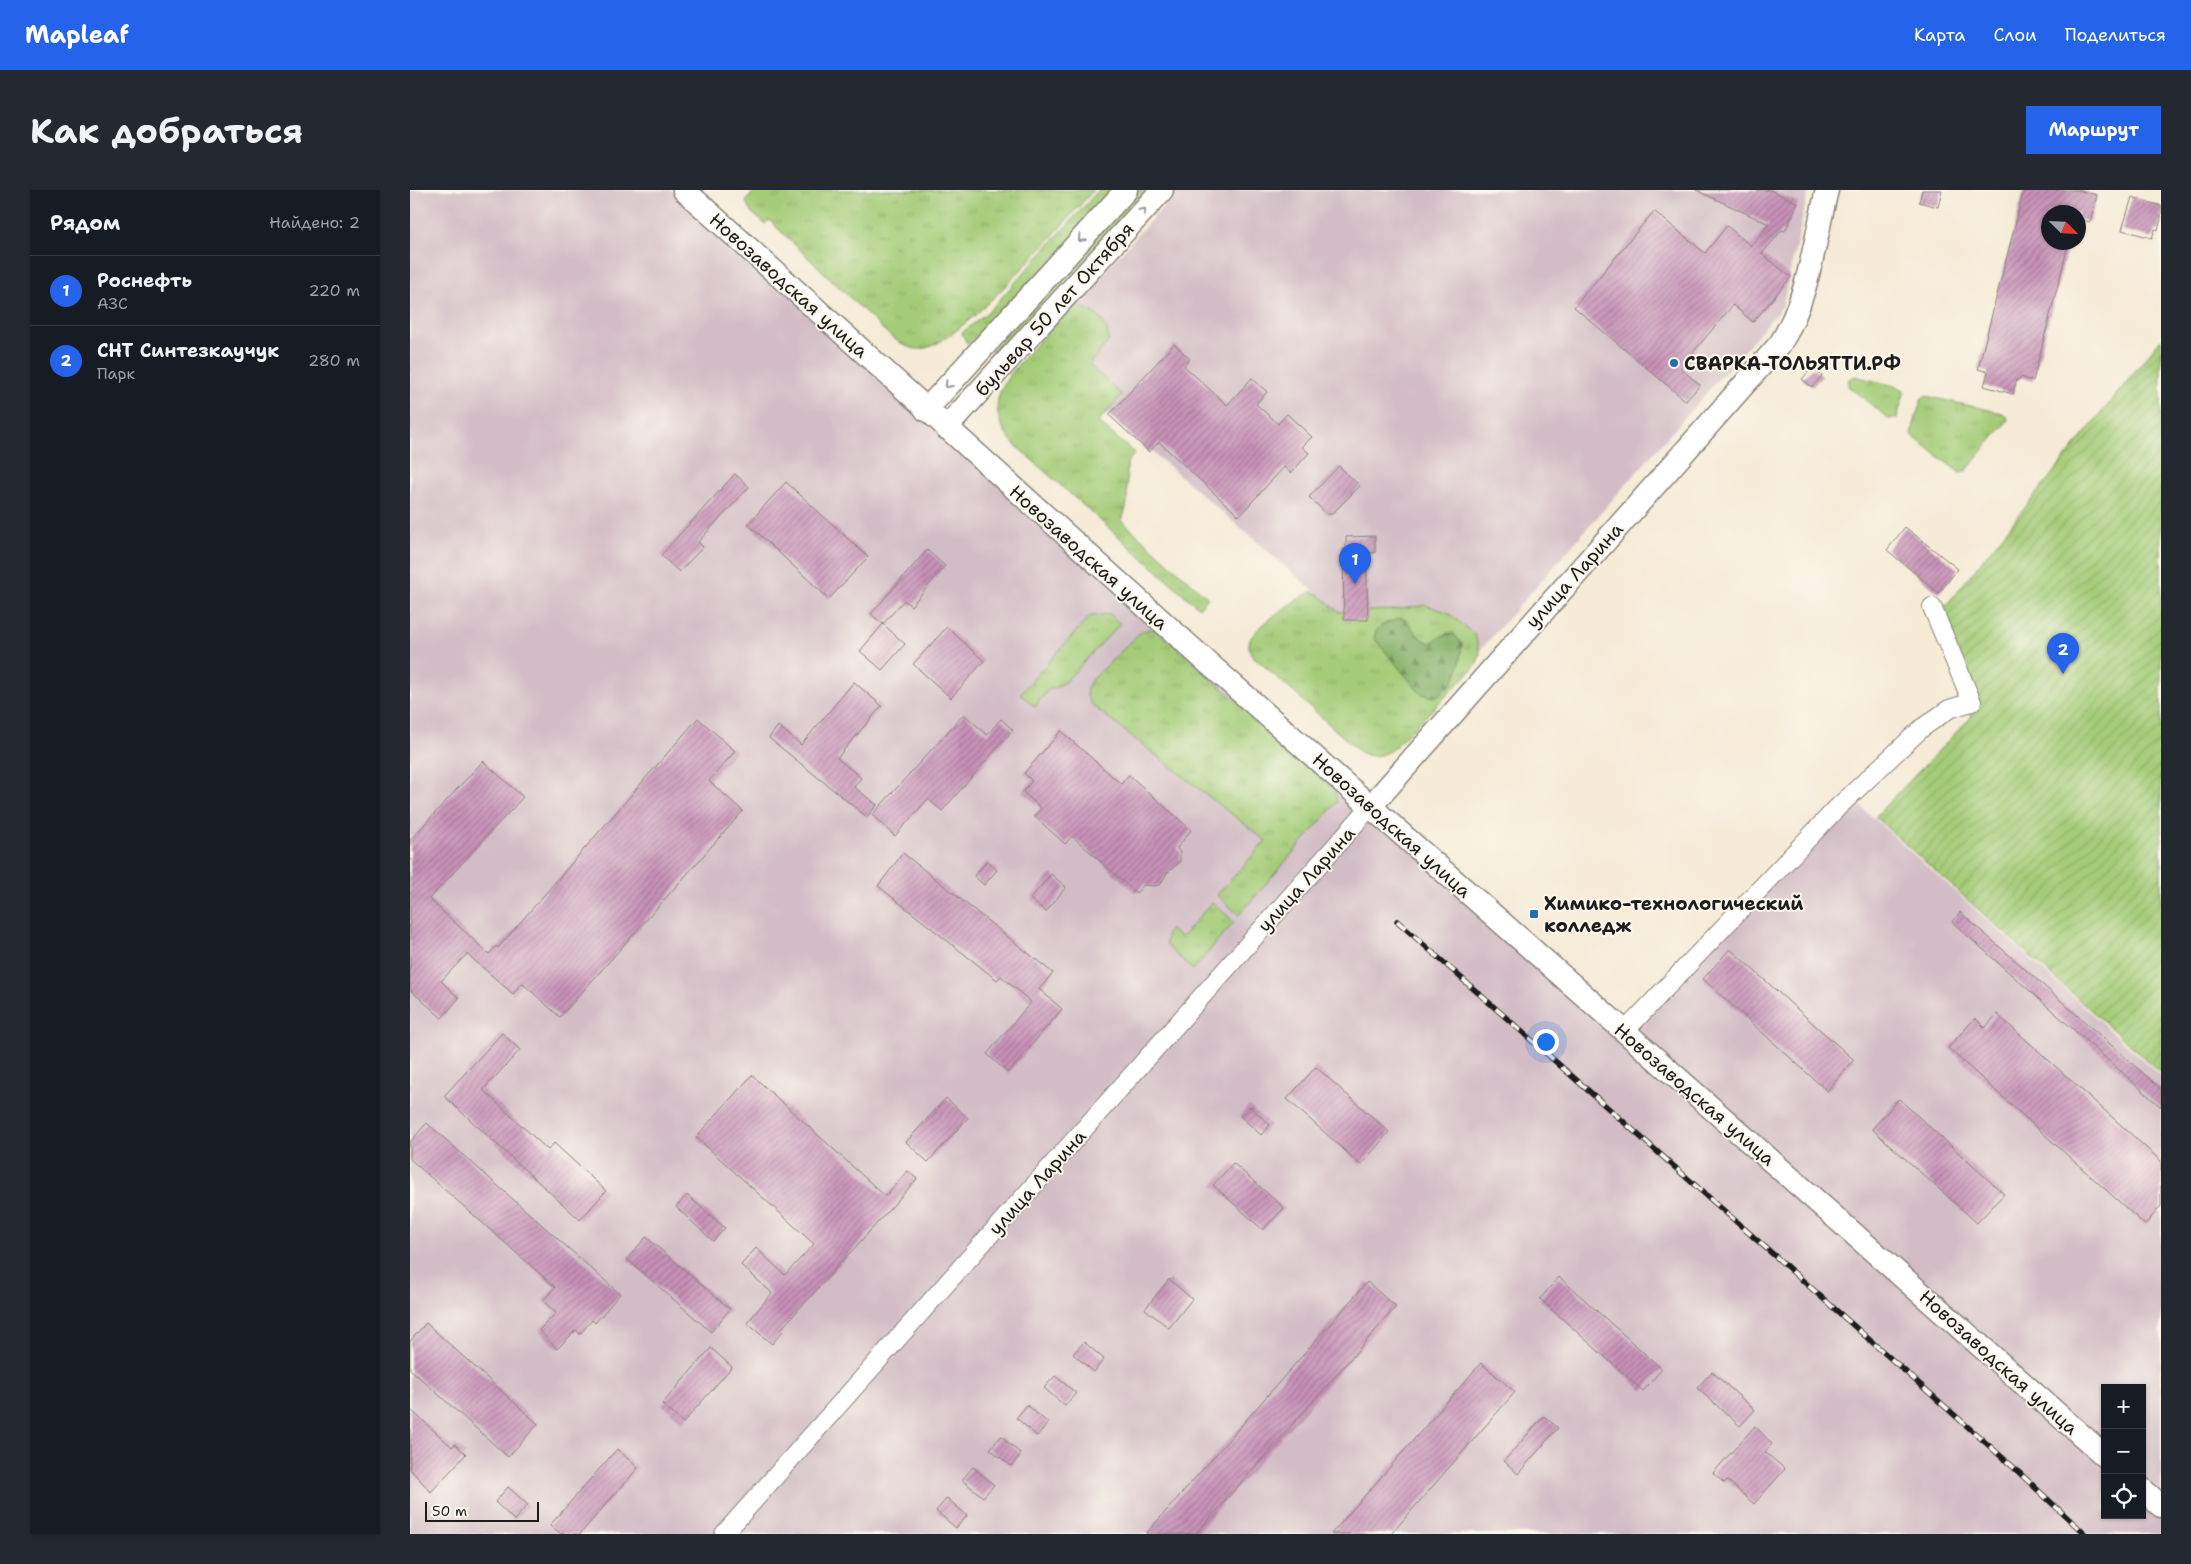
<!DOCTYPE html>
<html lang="ru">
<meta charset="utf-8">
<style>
:root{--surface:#171b24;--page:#242831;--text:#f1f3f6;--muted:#9ea1a6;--line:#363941;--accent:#2563eb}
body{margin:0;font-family:"Shantell Sans",sans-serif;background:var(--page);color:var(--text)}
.controls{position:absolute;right:15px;bottom:15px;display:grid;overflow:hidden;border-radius:0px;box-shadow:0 1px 4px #0004}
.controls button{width:45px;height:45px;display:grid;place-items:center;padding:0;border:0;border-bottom:1px solid var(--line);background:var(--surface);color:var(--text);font:25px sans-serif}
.compass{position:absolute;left:1631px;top:15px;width:45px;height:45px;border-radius:50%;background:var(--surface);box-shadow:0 1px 4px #0004;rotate:114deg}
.scale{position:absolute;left:15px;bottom:12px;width:114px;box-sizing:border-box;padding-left:5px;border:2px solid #1c1c1c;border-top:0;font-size:14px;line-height:18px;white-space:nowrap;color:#1c1c1c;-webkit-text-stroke:4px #fbf7ec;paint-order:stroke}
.you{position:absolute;left:1135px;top:851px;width:18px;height:18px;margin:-12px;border:4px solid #fff;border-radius:50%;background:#1a73e8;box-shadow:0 0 0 8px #1a73e833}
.badge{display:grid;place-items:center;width:32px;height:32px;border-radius:50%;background:var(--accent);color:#fff;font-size:16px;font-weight:700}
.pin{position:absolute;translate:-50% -41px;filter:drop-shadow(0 1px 2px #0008)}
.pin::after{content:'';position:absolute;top:26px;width:18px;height:15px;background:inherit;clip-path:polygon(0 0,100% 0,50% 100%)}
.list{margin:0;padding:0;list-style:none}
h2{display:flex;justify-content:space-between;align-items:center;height:65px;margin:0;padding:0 20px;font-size:21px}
h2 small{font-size:16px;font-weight:400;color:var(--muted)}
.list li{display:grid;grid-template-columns:32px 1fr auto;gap:15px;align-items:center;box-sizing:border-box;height:70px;padding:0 20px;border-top:1px solid var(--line)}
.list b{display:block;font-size:19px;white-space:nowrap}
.list p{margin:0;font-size:16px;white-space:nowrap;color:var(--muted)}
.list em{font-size:16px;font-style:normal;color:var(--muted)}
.icon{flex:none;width:28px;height:28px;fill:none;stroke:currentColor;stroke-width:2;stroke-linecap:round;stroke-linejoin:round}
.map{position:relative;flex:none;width:1751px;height:1344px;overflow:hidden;border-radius:0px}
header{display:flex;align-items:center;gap:30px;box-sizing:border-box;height:70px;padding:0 25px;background:var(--accent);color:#fff}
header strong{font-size:24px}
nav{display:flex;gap:28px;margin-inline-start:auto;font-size:18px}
.intro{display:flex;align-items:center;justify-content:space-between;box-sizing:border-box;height:120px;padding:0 30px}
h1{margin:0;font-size:35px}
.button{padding:12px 22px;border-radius:0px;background:var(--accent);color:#fff;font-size:18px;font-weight:700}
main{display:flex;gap:30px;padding:0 30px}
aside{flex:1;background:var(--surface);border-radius:0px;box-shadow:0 1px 4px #0004}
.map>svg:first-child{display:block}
.industrial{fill:#d2bdc6}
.grass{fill:url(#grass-tufts);stroke:#60744a}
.forest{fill:url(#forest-firs);stroke:#506642}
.garden{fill:url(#garden-furrows);stroke:#60744a}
.building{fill:url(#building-hatch)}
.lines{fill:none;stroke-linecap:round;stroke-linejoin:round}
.minor-casing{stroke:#888479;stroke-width:20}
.major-casing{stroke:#888479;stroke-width:25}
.minor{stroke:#fff;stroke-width:18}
.major{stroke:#fff;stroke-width:22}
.rail-casing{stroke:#1c1c1c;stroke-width:5.5}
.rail{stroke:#fbf7ec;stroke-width:4;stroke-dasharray:11;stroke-linecap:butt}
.oneway{stroke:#999}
.poi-dot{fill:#1f6fb2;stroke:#fbf7ec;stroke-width:2}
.labels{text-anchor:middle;stroke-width:4;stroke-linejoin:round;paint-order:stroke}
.street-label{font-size:19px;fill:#1c1c1c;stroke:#fbf7ec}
.poi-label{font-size:19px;font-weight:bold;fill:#1c1c1c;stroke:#fbf7ec;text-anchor:start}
</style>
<header>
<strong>Mapleaf</strong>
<nav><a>Карта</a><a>Слои</a><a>Поделиться</a></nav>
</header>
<div class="intro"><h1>Как добраться</h1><a class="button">Маршрут</a></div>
<main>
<aside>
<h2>Рядом<small>Найдено: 2</small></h2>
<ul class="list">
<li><span class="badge">1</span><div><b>Роснефть</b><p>АЗС</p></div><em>220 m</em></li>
<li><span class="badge">2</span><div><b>СНТ Синтезкаучук</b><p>Парк</p></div><em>280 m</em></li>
</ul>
</aside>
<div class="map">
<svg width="1751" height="1344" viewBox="0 0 1751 1344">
<defs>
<pattern id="grass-tufts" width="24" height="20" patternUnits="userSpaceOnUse" patternTransform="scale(1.25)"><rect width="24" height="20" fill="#a4cc78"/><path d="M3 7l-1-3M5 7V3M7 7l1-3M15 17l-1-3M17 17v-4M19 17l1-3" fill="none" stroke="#8daf67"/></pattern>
<pattern id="forest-firs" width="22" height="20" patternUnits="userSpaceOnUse" patternTransform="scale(1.25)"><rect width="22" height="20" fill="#83b068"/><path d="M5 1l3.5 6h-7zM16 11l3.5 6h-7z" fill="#6a8e55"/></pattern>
<pattern id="garden-furrows" width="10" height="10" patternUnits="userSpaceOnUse" patternTransform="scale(1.25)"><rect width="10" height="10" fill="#a4cc78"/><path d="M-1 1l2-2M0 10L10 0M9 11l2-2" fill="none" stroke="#8daf67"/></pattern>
<pattern id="building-hatch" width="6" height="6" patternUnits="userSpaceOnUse" patternTransform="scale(1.25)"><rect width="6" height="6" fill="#c792b7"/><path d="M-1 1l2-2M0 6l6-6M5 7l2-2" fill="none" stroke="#a17694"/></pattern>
</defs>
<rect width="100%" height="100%" fill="#fbf7ec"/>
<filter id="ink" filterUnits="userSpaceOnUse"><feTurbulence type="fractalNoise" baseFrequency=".02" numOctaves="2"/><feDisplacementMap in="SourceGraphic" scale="10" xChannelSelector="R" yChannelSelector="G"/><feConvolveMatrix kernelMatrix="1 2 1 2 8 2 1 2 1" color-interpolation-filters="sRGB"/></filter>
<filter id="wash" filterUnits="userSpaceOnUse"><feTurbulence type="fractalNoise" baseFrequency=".0096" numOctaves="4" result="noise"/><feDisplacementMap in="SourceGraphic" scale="20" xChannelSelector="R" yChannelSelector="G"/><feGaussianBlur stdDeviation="1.12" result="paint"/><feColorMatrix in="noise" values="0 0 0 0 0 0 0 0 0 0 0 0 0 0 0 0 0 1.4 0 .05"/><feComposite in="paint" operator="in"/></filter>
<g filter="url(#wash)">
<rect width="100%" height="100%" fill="#f5ebd6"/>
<path class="industrial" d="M 0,0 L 272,0 L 1695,1267 L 1695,1325 L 1732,1325 L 1732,1300 L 1751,1317 L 1751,1344 L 0,1344 Z
M 768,0 L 1399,0 L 1372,117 L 1028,508 L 624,160 Z
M 1440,607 L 1751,886 L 1751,1310 L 1732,1294 L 1732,1198 L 1695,1198 L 1695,1261 L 1208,829 Z"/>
<path class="grass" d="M 345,0 L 684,0 C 653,33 551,155 511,159 C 499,160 489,152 480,146 L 359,30 L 355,34 L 340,21 L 336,11 Z
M 689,0 L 706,0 L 589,130 L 557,154 L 552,143 L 580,120 Z
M 727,0 L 742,0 L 583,170 L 581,164 L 582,160 Z
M 661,116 C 681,116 700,131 698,152 L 679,175 L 712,205 L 688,232 L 725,263 L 717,273 L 717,314 L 712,331 L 798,408 L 789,418 L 605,255 C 572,216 590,195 619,162 C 633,147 647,132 661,116 Z
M 1445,186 L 1488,197 L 1494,200 L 1494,204 L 1487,228 L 1479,229 L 1438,196 L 1439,189 Z
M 1516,206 L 1592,223 L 1597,226 L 1598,230 L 1556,281 L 1550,283 L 1501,245 L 1511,210 Z
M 901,402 L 908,404 L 929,422 L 985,420 L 1015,415 L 1037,422 L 1065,445 L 1070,463 L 1066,476 L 984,558 C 972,566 963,569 950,562 L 842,465 C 839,460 838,456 840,450 C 844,438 888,407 901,402 Z
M 700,424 L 710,434 L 656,491 L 648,497 L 639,499 L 625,517 L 610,504 L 680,426 Z
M 739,439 L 746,440 L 921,594 L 925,601 L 927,612 L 829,725 L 807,705 L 856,651 L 683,516 C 676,508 674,500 681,491 L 731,442 Z
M 802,712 L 824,732 L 783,780 L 756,755 L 757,744 L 760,739 L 771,748 Z"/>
<path class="forest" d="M 991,428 L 996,430 L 1009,447 L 1020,453 L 1037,443 L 1044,444 L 1052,454 C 1049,478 1048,497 1023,507 L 1010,503 L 964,448 C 966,434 979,432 991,428 Z"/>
<path class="garden" d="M 1751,149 L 1751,883 L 1465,627 L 1561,527 L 1534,418 Z"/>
<g id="blocks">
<path class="building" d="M 1286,0 L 1360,0 L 1388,13 L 1375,41 L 1372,40 L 1352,64 L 1381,87 L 1343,132 L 1323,115 L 1270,178 L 1290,195 L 1276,211 L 1164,117 L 1244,21 L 1295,63 L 1317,36 L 1341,56 L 1359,34 Z
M 1512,0 L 1532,0 L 1528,17 L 1509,12 Z
M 1614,0 L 1667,0 L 1687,5 L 1680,32 L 1668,29 L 1668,22 L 1638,22 L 1638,52 L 1659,52 L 1623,191 L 1610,187 L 1609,190 L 1607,189 L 1603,204 L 1574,196 L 1578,182 L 1568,179 Z
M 1722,7 L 1751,16 L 1751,29 L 1748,40 L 1745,39 L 1742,48 L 1712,40 Z
M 764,154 L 780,169 L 774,176 L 817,215 L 842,188 L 857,202 L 846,214 L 868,234 L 877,224 L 902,247 L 892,257 L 899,263 L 881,283 L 874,277 L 829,326 L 749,252 L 739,262 L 699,225 Z
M 1402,178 L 1412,186 L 1402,197 L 1392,189 Z
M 929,276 L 950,296 L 922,324 L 917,324 L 899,307 Z
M 325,284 L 339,297 L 288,352 L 293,357 L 269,382 L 251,365 Z
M 376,292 L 458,367 L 419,409 L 338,334 Z
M 1495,337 L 1548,379 L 1529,403 L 1477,360 Z
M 965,346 L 965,363 L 956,363 L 958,430 L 934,430 L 933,359 L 936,359 L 936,347 Z
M 517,360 L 535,376 L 501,416 L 494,410 L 473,434 L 461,424 Z
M 473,434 L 495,454 L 472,480 L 450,461 Z
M 537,437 L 574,471 L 541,508 L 503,474 Z
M 444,492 L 472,516 L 427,568 L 451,588 L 444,597 L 467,615 L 457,627 L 359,548 L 368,536 L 391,555 Z
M 554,524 L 577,545 L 591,529 L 603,540 L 532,621 L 518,609 L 485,646 L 462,625 Z
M 288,528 L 325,561 L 299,591 L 333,621 L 150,827 L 112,793 L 103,804 L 57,764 L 31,791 L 49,808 L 32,828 L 0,800 L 0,650 L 73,571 L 113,607 L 19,709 L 79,764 L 86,756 L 88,758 Z
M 651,541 L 711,594 L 719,585 L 781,640 L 767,658 L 770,663 L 770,672 L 757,683 L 750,695 L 744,696 L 734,695 L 726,703 L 662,646 L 655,654 L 624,626 L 631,618 L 613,602 L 622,591 L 614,583 Z
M 493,663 L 643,783 L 629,799 L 652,819 L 598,883 L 577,864 L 621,812 L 591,786 L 587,790 L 468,696 Z
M 577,671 L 587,680 L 574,695 L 564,686 Z
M 641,684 L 656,697 L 636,722 L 620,709 Z
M 1550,722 L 1751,899 L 1751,917 L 1542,732 Z
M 1320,759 L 1444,870 L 1417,901 L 1293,789 Z
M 1587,824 L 1751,971 L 1751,1016 L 1735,1035 L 1538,858 L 1565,828 L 1575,838 Z
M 92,843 L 110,860 L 73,900 L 138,960 L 144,953 L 196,1001 L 170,1030 L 34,906 Z
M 906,877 L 979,942 L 951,975 L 877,909 Z
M 342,885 L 475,1006 L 498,981 L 507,989 L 371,1139 L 373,1141 L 362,1154 L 337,1133 L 362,1103 L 331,1075 L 346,1058 L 375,1085 L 404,1054 L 286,947 Z
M 536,908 L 558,928 L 518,972 L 496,952 Z
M 1489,909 L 1594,1004 L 1567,1033 L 1462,939 Z
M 839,916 L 860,935 L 851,945 L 830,926 Z
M 17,933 L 210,1104 L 185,1133 L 182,1130 L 170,1144 L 166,1140 L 147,1159 L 129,1140 L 146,1123 L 133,1111 L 145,1097 L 0,969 L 0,952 Z
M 823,973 L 874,1018 L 853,1040 L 803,995 Z
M 277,1005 L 315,1038 L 303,1051 L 266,1017 Z
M 236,1047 L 320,1119 L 301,1142 L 217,1069 Z
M 1149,1087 L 1252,1179 L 1233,1201 L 1130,1109 Z
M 759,1089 L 782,1109 L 759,1138 L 735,1119 Z
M 957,1092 L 986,1117 L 786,1344 L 736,1344 Z
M 16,1133 L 128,1234 L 98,1267 L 0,1179 L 0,1151 Z
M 674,1152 L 694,1169 L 684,1182 L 663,1164 Z
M 301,1158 L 322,1177 L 273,1233 L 252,1214 Z
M 1071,1173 L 1105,1202 L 981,1344 L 921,1344 Z
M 1302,1182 L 1345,1220 L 1330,1236 L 1287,1198 Z
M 645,1186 L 666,1203 L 655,1216 L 634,1198 Z
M 617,1215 L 638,1233 L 627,1246 L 606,1228 Z
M 0,1219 L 42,1257 L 45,1254 L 56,1264 L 21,1302 L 0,1279 Z
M 1134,1226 L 1148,1238 L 1108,1284 L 1094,1271 Z
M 1345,1236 L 1362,1254 L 1355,1262 L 1375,1279 L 1344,1314 L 1317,1290 L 1314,1293 L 1303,1283 Z
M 591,1246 L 611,1264 L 601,1276 L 580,1259 Z
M 207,1259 L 228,1278 L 170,1344 L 151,1344 L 140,1335 Z
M 563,1277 L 584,1295 L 573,1307 L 552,1290 Z
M 98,1297 L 118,1315 L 104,1330 L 85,1312 Z
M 537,1308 L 557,1326 L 546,1338 L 526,1321 Z"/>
</g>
</g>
<g filter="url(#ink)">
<use href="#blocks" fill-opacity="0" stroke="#888479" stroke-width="1"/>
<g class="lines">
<defs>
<path id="minor" d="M 1214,842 L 1427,618 L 1512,538 L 1539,519 L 1562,512 L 1522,417
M 314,1344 L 961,616"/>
<path id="major" d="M 274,0 L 797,472 L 1695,1266
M 516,220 L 716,0
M 536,238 L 752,0
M 961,616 L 1370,154 C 1398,111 1405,49 1417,0
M 1732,1299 L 1751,1316"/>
</defs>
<use href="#minor" class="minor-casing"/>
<use href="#major" class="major-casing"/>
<use href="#minor" class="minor"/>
<use href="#major" class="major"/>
<defs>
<path id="rail" d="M 987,731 L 1602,1276 L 1675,1344"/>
</defs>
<use href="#rail" class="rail-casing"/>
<use href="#rail" class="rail"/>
</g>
<defs><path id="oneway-chevron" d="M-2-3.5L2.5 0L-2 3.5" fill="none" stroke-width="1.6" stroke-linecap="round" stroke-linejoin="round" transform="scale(1.25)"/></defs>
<g class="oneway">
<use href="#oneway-chevron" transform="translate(733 21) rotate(-47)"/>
<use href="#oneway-chevron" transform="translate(671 49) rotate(132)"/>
<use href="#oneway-chevron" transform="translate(538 195) rotate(132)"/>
</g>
</g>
<g class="poi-dot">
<circle cx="1264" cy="173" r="5"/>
<rect x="1119" y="719" width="10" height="10" rx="2.5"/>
</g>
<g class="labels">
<g class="street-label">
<text transform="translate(379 95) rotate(42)" y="7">Новозаводская улица</text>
<text transform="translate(644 119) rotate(-48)" y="7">бульвар 50 лет Октября</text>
<text transform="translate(679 367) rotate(42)" y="7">Новозаводская улица</text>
<text transform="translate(1164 385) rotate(-48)" y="7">улица Ларина</text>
<text transform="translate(982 635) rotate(42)" y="7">Новозаводская улица</text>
<text transform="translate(896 689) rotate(-48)" y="7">улица Ларина</text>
<text transform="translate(1285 904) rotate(41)" y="7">Новозаводская улица</text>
<text transform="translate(627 992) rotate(-48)" y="7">улица Ларина</text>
<text transform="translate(1589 1172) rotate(42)" y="7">Новозаводская улица</text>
</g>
<g class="poi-label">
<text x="1274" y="180">СВАРКА-ТОЛЬЯТТИ.РФ</text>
<text x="1134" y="720">Химико-технологический<tspan x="1134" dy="22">колледж</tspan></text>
</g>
</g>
</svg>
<div class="controls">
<button>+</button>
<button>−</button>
<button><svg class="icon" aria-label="locate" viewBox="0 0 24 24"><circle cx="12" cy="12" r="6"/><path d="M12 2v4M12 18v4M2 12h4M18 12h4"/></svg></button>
</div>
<svg class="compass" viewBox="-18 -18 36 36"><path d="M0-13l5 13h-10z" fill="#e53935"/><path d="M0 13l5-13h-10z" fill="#9ea1a6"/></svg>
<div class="scale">50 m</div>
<div class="you"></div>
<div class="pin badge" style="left:945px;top:394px">1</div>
<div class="pin badge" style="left:1653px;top:484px">2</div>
</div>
</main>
